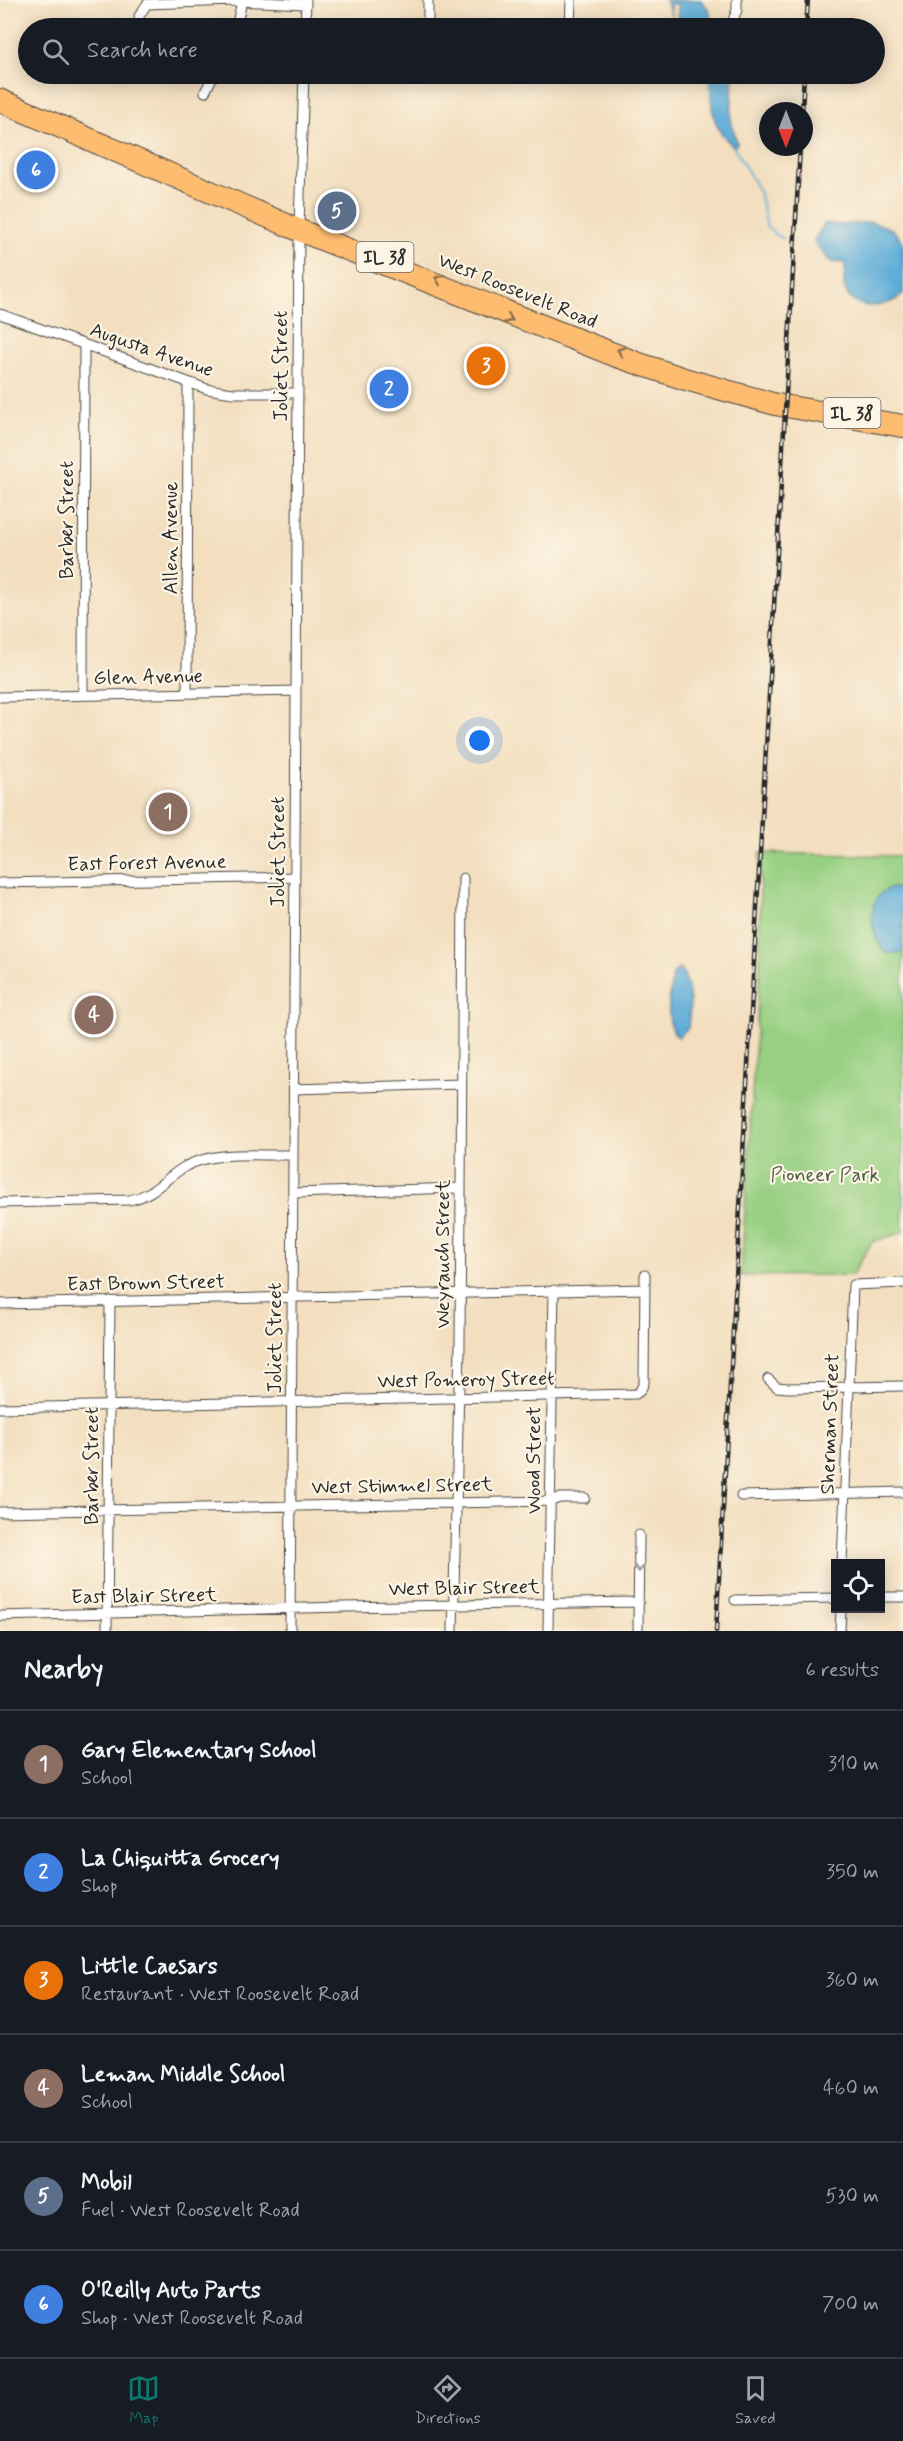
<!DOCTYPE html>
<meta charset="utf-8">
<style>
:root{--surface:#171b24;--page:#242831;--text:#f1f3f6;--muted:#9ea1a6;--line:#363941;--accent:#0f766e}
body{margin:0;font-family:Mynerve,sans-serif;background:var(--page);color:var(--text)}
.controls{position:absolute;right:18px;bottom:18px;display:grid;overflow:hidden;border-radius:0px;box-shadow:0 3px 15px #0003}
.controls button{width:54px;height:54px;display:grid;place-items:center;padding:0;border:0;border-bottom:2px solid var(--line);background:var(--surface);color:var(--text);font:30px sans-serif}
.compass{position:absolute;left:759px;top:102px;width:54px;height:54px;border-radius:50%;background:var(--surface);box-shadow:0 3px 15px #0003;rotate:180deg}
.you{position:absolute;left:480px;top:741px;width:21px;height:21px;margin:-15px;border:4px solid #fff;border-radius:50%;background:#1a73e8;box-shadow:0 0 0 9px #1a73e833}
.badge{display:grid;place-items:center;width:39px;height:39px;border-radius:50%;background:var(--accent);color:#fff;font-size:20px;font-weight:700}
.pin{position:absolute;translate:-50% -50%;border:3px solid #fff;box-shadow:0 2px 6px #0006}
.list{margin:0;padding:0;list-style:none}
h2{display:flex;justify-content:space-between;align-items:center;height:78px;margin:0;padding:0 24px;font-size:26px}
h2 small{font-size:20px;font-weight:400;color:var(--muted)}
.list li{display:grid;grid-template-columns:39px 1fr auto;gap:18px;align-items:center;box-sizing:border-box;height:108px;padding:0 24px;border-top:2px solid var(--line)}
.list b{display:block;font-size:22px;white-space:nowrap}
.list p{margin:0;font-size:20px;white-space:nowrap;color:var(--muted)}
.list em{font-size:20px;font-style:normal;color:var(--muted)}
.icon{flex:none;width:33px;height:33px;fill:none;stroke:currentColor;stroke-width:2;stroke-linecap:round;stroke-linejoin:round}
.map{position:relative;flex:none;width:903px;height:1631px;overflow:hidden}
.search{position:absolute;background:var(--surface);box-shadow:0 3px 15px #0003;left:18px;right:18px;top:18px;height:66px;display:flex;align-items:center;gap:15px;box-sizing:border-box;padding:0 21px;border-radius:33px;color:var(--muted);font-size:22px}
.sheet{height:726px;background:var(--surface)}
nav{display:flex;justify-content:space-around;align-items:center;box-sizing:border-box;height:84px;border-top:2px solid var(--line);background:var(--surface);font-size:16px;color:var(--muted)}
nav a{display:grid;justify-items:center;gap:3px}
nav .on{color:var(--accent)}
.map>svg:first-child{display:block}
.green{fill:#98d083;stroke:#627e57;stroke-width:1.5}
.water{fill:#5eadd8;stroke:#446c82;stroke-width:1.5}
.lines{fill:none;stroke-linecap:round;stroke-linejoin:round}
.stream{stroke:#5eadd8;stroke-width:2}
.minor-casing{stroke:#494641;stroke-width:11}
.major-casing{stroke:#494641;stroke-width:14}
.minor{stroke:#fff;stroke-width:9}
.major{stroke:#fdbc70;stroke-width:12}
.rail-casing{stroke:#2b2b2b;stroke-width:4.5}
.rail{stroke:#fcf5e5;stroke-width:2;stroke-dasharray:7;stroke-linecap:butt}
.oneway{stroke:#8a6c4a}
.oneway2{stroke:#a0a0a0}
.labels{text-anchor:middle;stroke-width:4.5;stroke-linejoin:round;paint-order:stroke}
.shield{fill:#fcf5e5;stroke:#6a6863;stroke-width:1.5}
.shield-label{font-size:18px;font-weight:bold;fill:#2b2b2b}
.street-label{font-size:20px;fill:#2b2b2b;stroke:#fcf5e5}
.park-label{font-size:20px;fill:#4c5d45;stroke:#fcf5e5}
</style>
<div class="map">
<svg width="903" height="1631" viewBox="0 0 903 1631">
<rect width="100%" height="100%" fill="#fcf5e5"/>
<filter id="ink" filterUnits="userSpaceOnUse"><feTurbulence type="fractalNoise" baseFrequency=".0167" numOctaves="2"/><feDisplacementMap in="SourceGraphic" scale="12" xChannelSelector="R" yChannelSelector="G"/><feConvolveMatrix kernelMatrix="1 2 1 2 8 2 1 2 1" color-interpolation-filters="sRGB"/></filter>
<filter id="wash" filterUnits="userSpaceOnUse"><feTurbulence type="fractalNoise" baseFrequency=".008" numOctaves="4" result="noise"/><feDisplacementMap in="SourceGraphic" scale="24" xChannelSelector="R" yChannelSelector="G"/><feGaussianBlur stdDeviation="1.35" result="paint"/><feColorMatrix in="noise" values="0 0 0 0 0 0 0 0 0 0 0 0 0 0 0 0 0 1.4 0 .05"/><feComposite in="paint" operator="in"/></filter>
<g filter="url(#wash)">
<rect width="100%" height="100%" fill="#f3dfc0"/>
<path class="green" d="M 760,853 L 903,856 L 903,1232 L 872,1242 L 852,1275 L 741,1276 L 760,965 Z"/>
<path class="water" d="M 666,0 L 701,0 L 710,11 L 711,23 L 707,28 L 685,28 L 678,15 L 677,5 L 672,3 L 670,7 L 672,18 Z
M 709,74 L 733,74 L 731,120 L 737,143 L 734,147 C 708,125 713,105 709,74 Z
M 872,222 L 892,229 L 903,242 L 903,294 C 888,309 851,313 844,287 C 843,280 846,271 845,263 L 831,262 C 824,255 818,249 814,240 L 825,223 L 840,225 Z
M 903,888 L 903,953 L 886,953 C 871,939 864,899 888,889 C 892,888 899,888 903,888 Z
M 679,969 L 684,974 C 685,981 686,983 688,989 C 692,1000 689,1016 688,1028 L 678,1037 C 663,1024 670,992 673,974 Z"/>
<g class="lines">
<path class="stream" d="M 734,147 L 759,191 L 767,227 L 774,234 L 783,238"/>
</g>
</g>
<g filter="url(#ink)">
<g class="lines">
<defs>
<path id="minor" d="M 140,28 L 139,16 L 147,4 L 235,1 L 306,4
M 236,28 L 242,1
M 305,28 L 306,0
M 428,28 L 428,0
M 570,28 L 571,0
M 730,28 L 737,10 L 737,0
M 205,92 L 214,74
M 0,314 L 207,389 L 233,393 L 298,393
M 187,693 L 188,383
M 83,695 L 84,345
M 0,697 L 296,691
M 0,883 L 294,877
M 294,1089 L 461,1084
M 293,1193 L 460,1188
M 0,1203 L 130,1200 C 156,1194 165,1178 186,1166 C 217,1150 259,1156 293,1155
M 0,1304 L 645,1289
M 768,1379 L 777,1387 L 788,1388 L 903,1386
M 0,1408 L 636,1394 L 640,1391 L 644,1383 L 645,1275
M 741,1496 L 903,1492
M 0,1512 L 551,1501 L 560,1498 L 585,1498
M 842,1564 L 853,1285 L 903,1283
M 880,1597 L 903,1597
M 735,1600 L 836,1598
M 0,1616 L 343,1607 L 638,1602
M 107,1631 L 110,1301
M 290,1631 L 299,225 L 304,74
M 453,1631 L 460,1346 L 463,878
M 548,1631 L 554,1290
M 638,1631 L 639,1535
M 840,1631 L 841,1608"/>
<path id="major" d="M 0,95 L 299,225 L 640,359 L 688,375 L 777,400 L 903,421
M 0,106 L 298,235 L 613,360 L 685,384 L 775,409 L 903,431"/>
</defs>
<use href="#minor" class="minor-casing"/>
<use href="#major" class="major-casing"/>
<use href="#minor" class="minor"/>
<use href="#major" class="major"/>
<defs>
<path id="rail" d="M 806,28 L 808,0
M 802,111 L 804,74
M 716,1631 L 800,147"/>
</defs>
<use href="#rail" class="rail-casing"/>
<use href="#rail" class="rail"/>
</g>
<defs><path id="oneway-chevron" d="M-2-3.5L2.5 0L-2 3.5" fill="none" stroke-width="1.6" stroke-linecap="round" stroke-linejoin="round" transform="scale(1.5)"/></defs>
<g class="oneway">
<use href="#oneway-chevron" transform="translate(439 279) rotate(-158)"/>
<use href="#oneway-chevron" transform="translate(509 319) rotate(22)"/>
<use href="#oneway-chevron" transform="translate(621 351) rotate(-159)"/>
</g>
<use class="oneway2" href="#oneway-chevron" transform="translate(639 1568) rotate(91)"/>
</g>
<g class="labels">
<g class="shield">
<rect x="356.5" y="242" width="57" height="30" rx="4.5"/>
<rect x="823.5" y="398" width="57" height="30" rx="4.5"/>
</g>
<g class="shield-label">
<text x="385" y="263">IL 38</text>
<text x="852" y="419">IL 38</text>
</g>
<g class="street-label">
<text transform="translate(518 290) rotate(22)" y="7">West Roosevelt Road</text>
<text transform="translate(152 349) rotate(19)" y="7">Augusta Avenue</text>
<text transform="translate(280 366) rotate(-90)" y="7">Joliet Street</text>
<text transform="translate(66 520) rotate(-90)" y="7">Barber Street</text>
<text transform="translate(170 538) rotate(-90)" y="7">Allen Avenue</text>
<text transform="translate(148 676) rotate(-1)" y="7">Glen Avenue</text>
<text transform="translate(277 852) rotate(-90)" y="7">Joliet Street</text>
<text transform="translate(147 862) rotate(-1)" y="7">East Forest Avenue</text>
<text transform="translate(442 1254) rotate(-90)" y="7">Weyrauch Street</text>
<text transform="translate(146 1282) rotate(-1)" y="7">East Brown Street</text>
<text transform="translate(274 1338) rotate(-90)" y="7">Joliet Street</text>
<text transform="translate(466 1379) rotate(-1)" y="7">West Pomeroy Street</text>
<text transform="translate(829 1424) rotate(-88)" y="7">Sherman Street</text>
<text transform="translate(533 1460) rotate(-90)" y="7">Wood Street</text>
<text transform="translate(91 1466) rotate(-90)" y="7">Barber Street</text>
<text transform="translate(402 1485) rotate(-1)" y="7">West Stimmel Street</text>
<text transform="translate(464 1587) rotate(-1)" y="7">West Blair Street</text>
<text transform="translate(144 1595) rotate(-1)" y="7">East Blair Street</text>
</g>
<g class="park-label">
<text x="825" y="1181">Pioneer Park</text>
</g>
</g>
</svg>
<div class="controls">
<button><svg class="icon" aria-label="locate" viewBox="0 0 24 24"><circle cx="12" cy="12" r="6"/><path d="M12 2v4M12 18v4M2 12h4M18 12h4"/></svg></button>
</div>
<svg class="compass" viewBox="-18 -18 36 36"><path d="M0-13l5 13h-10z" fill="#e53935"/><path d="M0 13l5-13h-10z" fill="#9ea1a6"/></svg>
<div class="you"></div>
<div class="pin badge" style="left:168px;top:812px;background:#8d6e63">1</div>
<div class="pin badge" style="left:389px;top:389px;background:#3f7fe0">2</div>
<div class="pin badge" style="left:486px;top:366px;background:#e8710a">3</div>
<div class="pin badge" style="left:94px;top:1015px;background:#8d6e63">4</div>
<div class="pin badge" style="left:337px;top:211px;background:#5c6f8a">5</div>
<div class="pin badge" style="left:36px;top:170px;background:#3f7fe0">6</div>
<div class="search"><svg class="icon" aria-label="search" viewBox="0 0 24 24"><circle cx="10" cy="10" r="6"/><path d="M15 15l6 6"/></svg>Search here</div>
</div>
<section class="sheet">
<h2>Nearby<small>6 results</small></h2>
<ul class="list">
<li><span class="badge" style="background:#8d6e63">1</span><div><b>Gary Elementary School</b><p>School</p></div><em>310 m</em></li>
<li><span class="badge" style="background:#3f7fe0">2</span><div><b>La Chiquitta Grocery</b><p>Shop</p></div><em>350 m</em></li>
<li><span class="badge" style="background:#e8710a">3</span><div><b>Little Caesars</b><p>Restaurant · West Roosevelt Road</p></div><em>360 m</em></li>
<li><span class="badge" style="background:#8d6e63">4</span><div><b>Leman Middle School</b><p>School</p></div><em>460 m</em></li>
<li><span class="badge" style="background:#5c6f8a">5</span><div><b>Mobil</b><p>Fuel · West Roosevelt Road</p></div><em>530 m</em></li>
<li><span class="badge" style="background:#3f7fe0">6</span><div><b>O'Reilly Auto Parts</b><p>Shop · West Roosevelt Road</p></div><em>700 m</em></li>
</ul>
</section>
<nav>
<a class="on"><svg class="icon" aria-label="map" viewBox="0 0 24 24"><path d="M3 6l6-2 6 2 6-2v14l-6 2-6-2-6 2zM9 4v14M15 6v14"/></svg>Map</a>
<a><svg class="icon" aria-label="directions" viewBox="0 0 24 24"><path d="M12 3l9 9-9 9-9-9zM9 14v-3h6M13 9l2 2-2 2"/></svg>Directions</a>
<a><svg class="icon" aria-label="saved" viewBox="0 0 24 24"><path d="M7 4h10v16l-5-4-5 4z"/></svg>Saved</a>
</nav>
